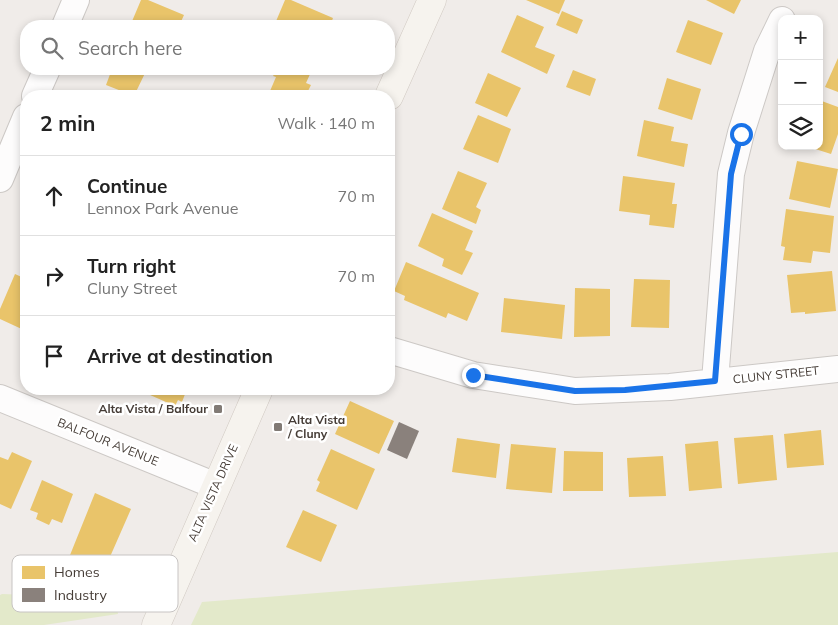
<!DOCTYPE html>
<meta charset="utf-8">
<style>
:root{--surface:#fff;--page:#f6f6f6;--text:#222;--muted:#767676;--line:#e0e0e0}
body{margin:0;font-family:Mulish,sans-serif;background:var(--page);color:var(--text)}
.controls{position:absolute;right:15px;top:15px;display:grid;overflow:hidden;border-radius:10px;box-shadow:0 2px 8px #0003}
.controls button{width:45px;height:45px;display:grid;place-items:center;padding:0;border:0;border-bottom:1px solid var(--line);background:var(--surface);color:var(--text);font:25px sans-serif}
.stop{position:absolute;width:15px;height:15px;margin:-11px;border:4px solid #1a73e8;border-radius:50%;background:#fff}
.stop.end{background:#1a73e8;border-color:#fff;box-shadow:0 1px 5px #0008}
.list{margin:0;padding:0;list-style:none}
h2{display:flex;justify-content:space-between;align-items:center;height:65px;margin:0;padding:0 20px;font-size:21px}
h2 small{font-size:16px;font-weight:400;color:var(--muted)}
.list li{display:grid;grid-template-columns:32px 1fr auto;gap:15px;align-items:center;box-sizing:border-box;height:80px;padding:0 20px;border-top:1px solid var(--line)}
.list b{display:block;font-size:19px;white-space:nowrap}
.list p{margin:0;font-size:16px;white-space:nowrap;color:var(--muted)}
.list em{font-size:16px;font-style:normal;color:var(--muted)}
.icon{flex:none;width:28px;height:28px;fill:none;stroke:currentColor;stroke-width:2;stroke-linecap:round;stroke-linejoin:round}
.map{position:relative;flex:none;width:838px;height:625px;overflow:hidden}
.search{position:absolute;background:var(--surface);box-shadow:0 2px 8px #0003;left:20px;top:20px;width:375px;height:55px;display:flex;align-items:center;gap:12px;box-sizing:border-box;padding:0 18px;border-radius:20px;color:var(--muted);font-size:19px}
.panel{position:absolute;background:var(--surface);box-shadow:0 2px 8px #0003;left:20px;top:90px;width:375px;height:305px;border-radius:20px}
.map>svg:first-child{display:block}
.green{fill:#e3e9ca}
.homes{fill:#e9c46a}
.industry{fill:#8a817c}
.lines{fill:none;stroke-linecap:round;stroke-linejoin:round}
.street-casing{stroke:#ccc8c5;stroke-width:28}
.secondary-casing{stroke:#d0c9c2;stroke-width:29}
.street{stroke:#fdfcfc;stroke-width:26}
.secondary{stroke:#f6f3ee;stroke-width:28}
.route{stroke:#1a73e8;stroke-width:6}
.poi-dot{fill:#817a75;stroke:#fff;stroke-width:2}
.labels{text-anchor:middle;stroke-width:5;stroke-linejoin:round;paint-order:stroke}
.street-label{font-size:12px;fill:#453c36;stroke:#fff}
.poi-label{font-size:12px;font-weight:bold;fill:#453c36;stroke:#fff;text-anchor:end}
.key{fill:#fff;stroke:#c7c4c3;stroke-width:1}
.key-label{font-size:14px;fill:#453c36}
</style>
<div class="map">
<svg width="838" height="625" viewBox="0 0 838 625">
<rect width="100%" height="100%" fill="#f0ece9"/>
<path class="green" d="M 838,552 L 838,625 L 191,625 L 202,602 Z
M 2,594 L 116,598 L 118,614 L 44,625 L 0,625 L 0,595 Z"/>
<path class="homes" d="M 141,0 L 148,0 L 184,15 L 179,26 L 166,23 L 164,26 L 130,26 Z
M 285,0 L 291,0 L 333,18 L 330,26 L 274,26 Z
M 526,0 L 565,0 L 559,14 Z
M 706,0 L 741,0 L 734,14 Z
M 562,11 L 583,20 L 577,34 L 556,25 Z
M 517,15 L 544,27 L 535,47 L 555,55 L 547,74 L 501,52 Z
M 688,20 L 723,33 L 711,65 L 676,52 Z
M 838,58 L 838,92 L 825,87 Z
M 112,69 L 147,69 L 134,96 L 106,85 Z
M 279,69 L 305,69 L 311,72 L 306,83 L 311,85 L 307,93 L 302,91 L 300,96 L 282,96 L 270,91 L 276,77 L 273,76 L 276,71 L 278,72 Z
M 573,70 L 596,79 L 590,96 L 566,87 Z
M 488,73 L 521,88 L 507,117 L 475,103 Z
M 667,78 L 701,89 L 692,120 L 658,109 Z
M 819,100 L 838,107 L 838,134 L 831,154 L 809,147 L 819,146 Z
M 478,115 L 511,129 L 498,163 L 463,149 Z
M 644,120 L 674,127 L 671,141 L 688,144 L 684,167 L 637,156 Z
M 797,161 L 838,169 L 830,208 L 789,199 Z
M 458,171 L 487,183 L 476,207 L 481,210 L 476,224 L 442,209 Z
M 623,176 L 675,183 L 672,204 L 677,204 L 674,228 L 649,225 L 650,215 L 619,211 Z
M 786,209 L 834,216 L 830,253 L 813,251 L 811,263 L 783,260 L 785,247 L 781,246 Z
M 432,213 L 473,231 L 465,250 L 473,253 L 462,275 L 442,266 L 444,259 L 418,246 Z
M 406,262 L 479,293 L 467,321 L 448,313 L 446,318 L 404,300 L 405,296 L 394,291 Z
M 832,271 L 836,311 L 805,314 L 805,312 L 791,313 L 787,275 Z
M 15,274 L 26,279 L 26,331 L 0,319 L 0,309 Z
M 634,279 L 670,280 L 669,328 L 631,327 Z
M 575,288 L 610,289 L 610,336 L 574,337 Z
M 504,298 L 565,305 L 562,339 L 501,332 Z
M 142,389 L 187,389 L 182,402 L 178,400 L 175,406 L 141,391 Z
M 350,401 L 394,421 L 379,454 L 335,434 Z
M 821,430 L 824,465 L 787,468 L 784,434 Z
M 773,435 L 777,480 L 738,484 L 734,438 Z
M 457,438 L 500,444 L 496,478 L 452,472 Z
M 718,441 L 722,488 L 689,491 L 685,444 Z
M 511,444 L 556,448 L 552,493 L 506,489 Z
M 331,449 L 375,469 L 357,510 L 316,491 L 320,482 L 317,480 Z
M 564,451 L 603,452 L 603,491 L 563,491 Z
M 12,452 L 32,461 L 11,509 L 0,504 L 0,457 L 8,460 Z
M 663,456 L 666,496 L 629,497 L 627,458 Z
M 42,480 L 73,494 L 62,523 L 52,519 L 49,525 L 36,519 L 38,513 L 30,510 Z
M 95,493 L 131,509 L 95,591 L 73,582 L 78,571 L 66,565 Z
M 303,510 L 337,525 L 321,562 L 286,547 Z"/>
<path class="industry" d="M 399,422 L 419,431 L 407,459 L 387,450 Z"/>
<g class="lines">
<defs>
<path id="street" d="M 65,26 L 76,0
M 35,96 L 47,69
M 0,179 L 26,117
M 389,350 L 473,375 L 575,391 L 670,387 L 838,369
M 715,381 L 731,174 L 741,133 L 767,51 L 782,20
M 0,398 L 216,486"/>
<path id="secondary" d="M 389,96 L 432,0
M 156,625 L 259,389"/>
</defs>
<use href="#street" class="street-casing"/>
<use href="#secondary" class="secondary-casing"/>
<use href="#street" class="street"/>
<use href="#secondary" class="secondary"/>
</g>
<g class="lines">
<path class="route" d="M 473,375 L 575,391 L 625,390 L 715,381 L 731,174 L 741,134"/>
</g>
<g class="poi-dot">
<rect x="213" y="404" width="10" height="10" rx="2.5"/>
<rect x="273" y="422" width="10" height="10" rx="2.5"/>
</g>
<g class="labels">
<g class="street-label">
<text transform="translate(776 375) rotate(-6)" y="4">CLUNY STREET</text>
<text transform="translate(108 442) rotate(22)" y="4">BALFOUR AVENUE</text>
<text transform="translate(213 493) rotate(-66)" y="4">ALTA VISTA DRIVE</text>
</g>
<g class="poi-label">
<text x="208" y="413">Alta Vista / Balfour</text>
<text x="288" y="424" text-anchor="start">Alta Vista<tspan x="288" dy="14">/ Cluny</tspan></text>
</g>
</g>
<rect x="12" y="555" width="166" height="57" rx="8" class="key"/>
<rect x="22" y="566" width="23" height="13" fill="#e9c46a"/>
<rect x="22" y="588" width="23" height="14" fill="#8a817c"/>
<g class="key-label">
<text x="54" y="577">Homes</text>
<text x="54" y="600">Industry</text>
</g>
</svg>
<div class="controls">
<button>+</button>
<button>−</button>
<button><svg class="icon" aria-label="layers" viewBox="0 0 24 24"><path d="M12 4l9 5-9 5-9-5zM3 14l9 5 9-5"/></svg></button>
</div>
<div class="stop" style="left:741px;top:134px"></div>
<div class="stop end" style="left:473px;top:375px"></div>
<div class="search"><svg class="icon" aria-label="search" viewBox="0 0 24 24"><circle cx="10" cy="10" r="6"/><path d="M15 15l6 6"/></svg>Search here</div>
<section class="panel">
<h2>2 min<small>Walk · 140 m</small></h2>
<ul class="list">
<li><svg class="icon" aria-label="ahead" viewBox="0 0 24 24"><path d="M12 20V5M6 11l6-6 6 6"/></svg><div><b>Continue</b><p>Lennox Park Avenue</p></div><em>70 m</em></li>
<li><svg class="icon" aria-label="right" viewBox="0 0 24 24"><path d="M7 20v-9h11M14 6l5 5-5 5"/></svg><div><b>Turn right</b><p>Cluny Street</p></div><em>70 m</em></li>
<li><svg class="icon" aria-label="arrive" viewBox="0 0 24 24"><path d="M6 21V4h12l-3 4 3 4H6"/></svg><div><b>Arrive at destination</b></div></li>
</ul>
</section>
</div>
